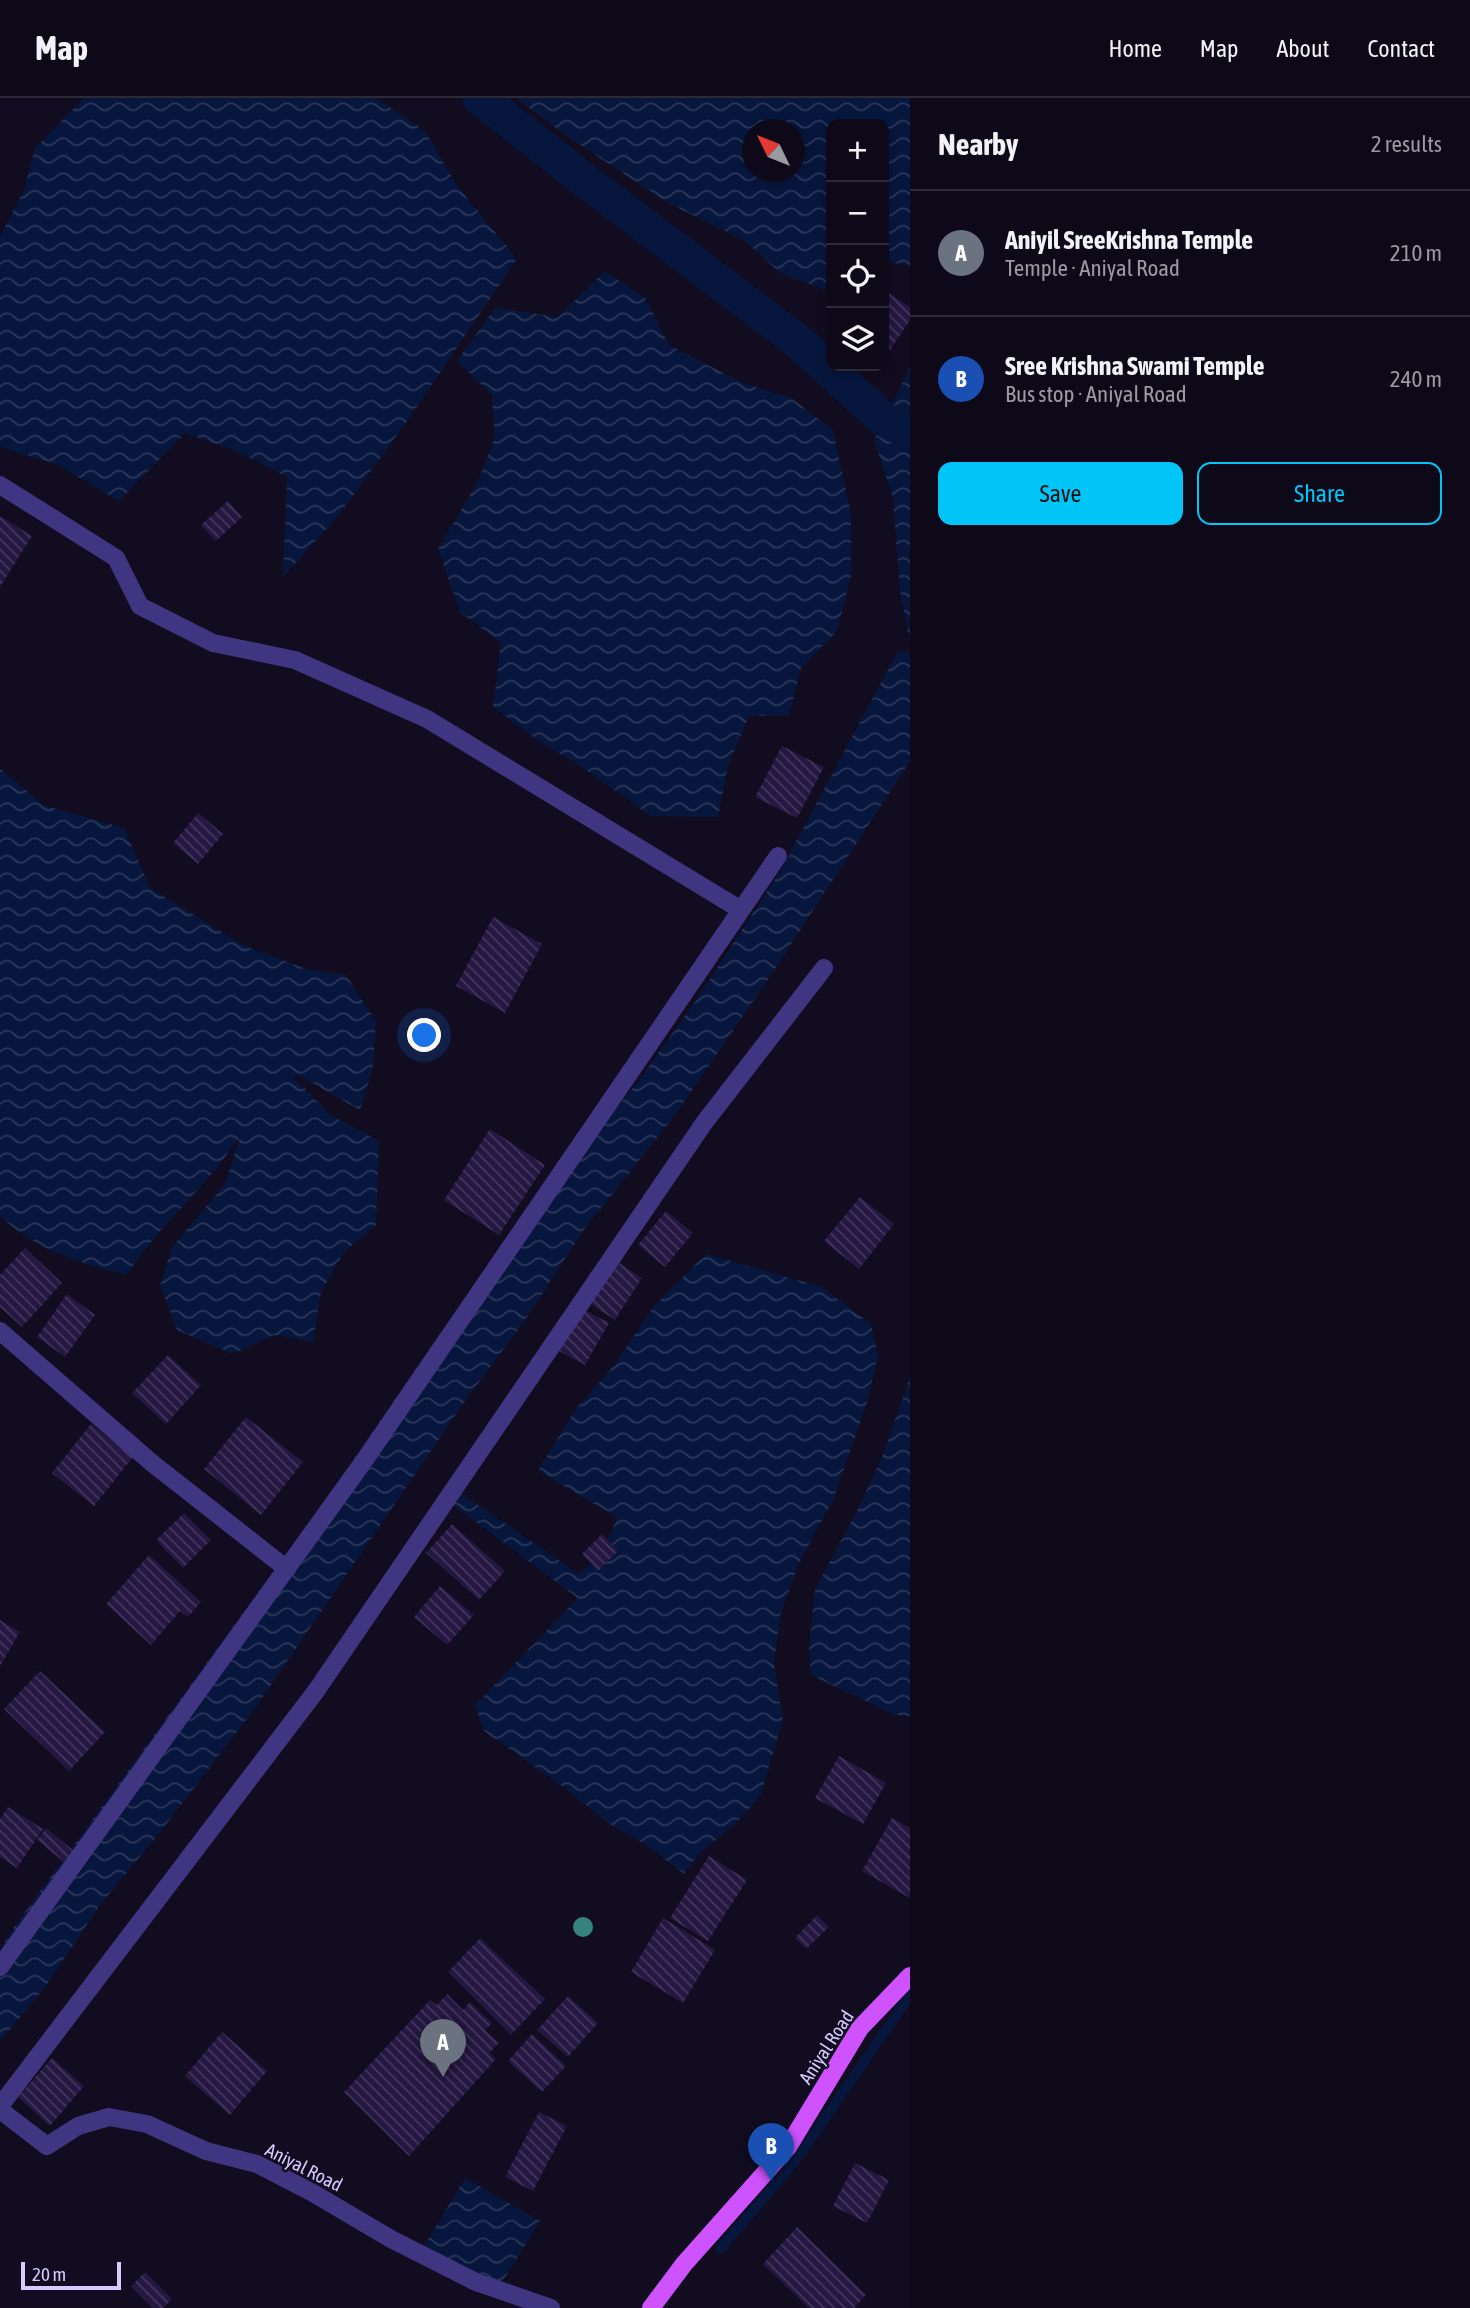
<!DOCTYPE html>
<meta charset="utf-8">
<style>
:root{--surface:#0d0918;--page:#1b1725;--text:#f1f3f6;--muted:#9a9aa2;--line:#2d2a37;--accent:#00c5f6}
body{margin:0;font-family:"Asap Condensed",sans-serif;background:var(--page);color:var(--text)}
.controls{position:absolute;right:21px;top:21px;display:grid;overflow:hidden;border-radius:14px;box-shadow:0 4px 10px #0003}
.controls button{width:63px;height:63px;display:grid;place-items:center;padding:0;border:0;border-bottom:2px solid var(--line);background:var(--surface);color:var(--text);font:35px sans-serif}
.compass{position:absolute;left:742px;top:21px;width:63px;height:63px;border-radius:50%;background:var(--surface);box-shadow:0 4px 10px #0003;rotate:313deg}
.scale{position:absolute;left:21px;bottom:18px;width:100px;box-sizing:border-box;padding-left:7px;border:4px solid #d6cbff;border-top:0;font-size:19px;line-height:24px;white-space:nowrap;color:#d6cbff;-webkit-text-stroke:5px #110c20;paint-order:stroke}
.you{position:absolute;left:425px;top:938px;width:24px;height:24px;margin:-18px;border:5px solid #fff;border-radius:50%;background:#1a73e8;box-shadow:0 0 0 10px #1a73e833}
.badge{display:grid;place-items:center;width:46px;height:46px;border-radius:50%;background:var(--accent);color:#fff;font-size:23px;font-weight:700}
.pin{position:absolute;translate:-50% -58px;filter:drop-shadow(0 2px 4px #0008)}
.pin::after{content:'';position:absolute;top:37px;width:24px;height:21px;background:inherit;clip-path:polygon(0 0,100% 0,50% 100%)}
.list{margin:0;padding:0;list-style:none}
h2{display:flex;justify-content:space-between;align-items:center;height:91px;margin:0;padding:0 28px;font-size:30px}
h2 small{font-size:23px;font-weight:400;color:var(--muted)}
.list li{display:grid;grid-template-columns:46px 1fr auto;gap:21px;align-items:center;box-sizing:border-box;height:126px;padding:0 28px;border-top:2px solid var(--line)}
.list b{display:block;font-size:26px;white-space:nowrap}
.list p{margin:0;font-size:23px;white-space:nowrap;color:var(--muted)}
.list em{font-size:23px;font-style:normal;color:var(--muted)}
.actions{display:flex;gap:14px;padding:21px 28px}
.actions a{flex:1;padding:16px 0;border:2px solid var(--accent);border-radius:14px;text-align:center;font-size:24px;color:var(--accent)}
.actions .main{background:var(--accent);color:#111}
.icon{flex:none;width:38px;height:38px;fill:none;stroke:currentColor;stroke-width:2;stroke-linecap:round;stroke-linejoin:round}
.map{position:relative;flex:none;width:910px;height:2210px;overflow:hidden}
header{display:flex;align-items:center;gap:42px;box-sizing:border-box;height:98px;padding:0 35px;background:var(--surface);border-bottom:2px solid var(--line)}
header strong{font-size:33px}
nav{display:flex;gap:38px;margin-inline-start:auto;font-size:24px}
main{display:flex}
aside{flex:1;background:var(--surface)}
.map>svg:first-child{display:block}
.water{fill:url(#water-waves);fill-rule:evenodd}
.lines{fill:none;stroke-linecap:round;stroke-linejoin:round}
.stream{stroke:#07163d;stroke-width:10}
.canal{stroke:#07163d;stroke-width:35}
.building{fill:url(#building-back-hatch)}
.minor{stroke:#403580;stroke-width:18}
.major{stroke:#cf52ff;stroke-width:18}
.tree{fill:#35827f}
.labels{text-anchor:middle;stroke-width:5;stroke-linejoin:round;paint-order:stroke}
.street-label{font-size:19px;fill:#d6cbff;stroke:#110c20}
</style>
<header>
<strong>Map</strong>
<nav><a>Home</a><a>Map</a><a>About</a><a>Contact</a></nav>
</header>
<main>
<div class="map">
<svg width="910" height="2210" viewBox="0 0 910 2210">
<defs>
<pattern id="water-waves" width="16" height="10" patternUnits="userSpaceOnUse" patternTransform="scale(1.75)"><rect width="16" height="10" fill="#07163d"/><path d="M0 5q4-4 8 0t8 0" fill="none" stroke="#2a375a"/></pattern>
<pattern id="building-back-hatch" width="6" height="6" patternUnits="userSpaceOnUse" patternTransform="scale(1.75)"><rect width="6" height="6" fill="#241741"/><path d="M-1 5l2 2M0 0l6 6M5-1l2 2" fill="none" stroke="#43375e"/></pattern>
</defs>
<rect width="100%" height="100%" fill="#110c20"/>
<path class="water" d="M 84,0 L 376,0 L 425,33 L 458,89 L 517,161 L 405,326 L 339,417 L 283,479 L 287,379 L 238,354 L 185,335 L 119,403 L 58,367 L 0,349 L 0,138 L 24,92 L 35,50 Z
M 516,0 L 910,0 L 910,168 L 884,163 L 884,26 L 831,26 L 831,190 L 828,193 L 780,175 L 745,143 L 668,105 L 567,38 ZM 752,32 L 794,32 L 794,74 L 752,74 Z
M 605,173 L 645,200 L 669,247 L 743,285 L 791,300 L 833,332 L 851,417 L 851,478 L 837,533 L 801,570 L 789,617 L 749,618 L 728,668 L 718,719 L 651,718 L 576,665 L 540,644 L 493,609 L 501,545 L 460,514 L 438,451 L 477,385 L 495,339 L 492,297 L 457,263 L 495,210 L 558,219 Z
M 910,270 L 910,544 L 900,492 L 893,400 L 874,341 Z
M 898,553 L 910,555 L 910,663 L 769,880 L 675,1017 L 583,1133 L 528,1218 L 465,1303 L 256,1609 L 158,1737 L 100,1807 L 46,1888 L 0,1943 L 0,1851 L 14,1829 L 330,1395 L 448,1224 L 521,1125 L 637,985 L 697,901 L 781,772 Z
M 0,670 L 43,707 L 124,730 L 150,790 L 243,847 L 306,871 L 346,877 L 376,923 L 373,969 L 360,1012 L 298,977 L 294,980 L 331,1017 L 379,1043 L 376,1127 L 344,1154 L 321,1194 L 313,1244 L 274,1237 L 233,1256 L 177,1232 L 160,1187 L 173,1148 L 225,1086 L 240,1039 L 217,1070 L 156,1138 L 126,1177 C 79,1165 36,1152 0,1118 Z
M 706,1156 L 822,1189 L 871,1226 L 878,1258 L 867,1305 L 833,1402 L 799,1465 L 780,1518 L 774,1566 L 783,1623 L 760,1698 L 736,1725 L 698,1757 L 684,1776 L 646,1747 L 607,1724 L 566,1691 L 484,1633 L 475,1607 L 578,1500 L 446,1402 L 455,1391 L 579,1476 C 598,1460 609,1443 617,1419 L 538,1373 L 575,1312 L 615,1266 L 654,1208 Z
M 910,1279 L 910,1618 L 895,1617 L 811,1577 L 809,1550 L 815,1491 L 857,1413 L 882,1359 Z
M 465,2080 L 540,2123 L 500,2188 L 423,2150 Z"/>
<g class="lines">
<path class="stream" d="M 720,2151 L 794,2065 L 910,1897"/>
<path class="canal" d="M 480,0 L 587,84 L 799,244 L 883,321 L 910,334"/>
</g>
<path class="building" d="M 884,192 L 910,209 L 910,222 L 884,261 Z
M 228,403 L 242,419 L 216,443 L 201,427 Z
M 0,418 L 32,438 L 0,489 Z
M 782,648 L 824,669 L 797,720 L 755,699 Z
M 198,715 L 223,736 L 198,766 L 173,745 Z
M 493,819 L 542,846 L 505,915 L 456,888 Z
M 490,1031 L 545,1067 L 499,1137 L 444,1102 Z
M 860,1099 L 894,1126 L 859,1171 L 824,1143 Z
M 666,1113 L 693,1135 L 665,1169 L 638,1147 Z
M 25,1150 L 62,1185 L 22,1229 L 0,1209 L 0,1177 Z
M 613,1161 L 642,1180 L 615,1222 L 586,1203 Z
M 67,1196 L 95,1217 L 65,1259 L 37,1239 Z
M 583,1211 L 609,1225 L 585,1267 L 559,1253 Z
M 168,1257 L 201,1287 L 166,1326 L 132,1295 Z
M 246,1319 L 303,1364 L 261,1417 L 204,1371 Z
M 91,1326 L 133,1359 L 94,1408 L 52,1375 Z
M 184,1415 L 211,1442 L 183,1470 L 156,1442 Z
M 452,1426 L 505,1473 L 479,1502 L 426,1455 Z
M 602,1436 L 618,1453 L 598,1473 L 582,1456 Z
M 149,1457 L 201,1504 L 188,1519 L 180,1513 L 151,1547 L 106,1506 Z
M 440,1488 L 474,1517 L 447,1547 L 414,1519 Z
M 0,1522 L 20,1534 L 0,1568 Z
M 40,1573 L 105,1634 L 69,1673 L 4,1611 Z
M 839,1658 L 886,1685 L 863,1726 L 815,1700 Z
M 8,1709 L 43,1731 L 17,1770 L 0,1759 L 0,1721 Z
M 892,1720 L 910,1730 L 910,1800 L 862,1773 Z
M 46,1730 L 74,1753 L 64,1764 L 37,1742 Z
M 709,1758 L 747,1782 L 708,1843 L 670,1820 Z
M 817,1817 L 829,1829 L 806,1851 L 795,1840 Z
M 663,1820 L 715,1852 L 683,1905 L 631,1874 Z
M 480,1840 L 545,1901 L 511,1937 L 448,1874 Z
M 447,1896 L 463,1912 L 470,1904 L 492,1925 L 485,1932 L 499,1945 L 489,1955 L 496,1961 L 409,2058 L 344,1994 L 430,1902 L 437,1907 Z
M 568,1898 L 598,1925 L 568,1959 L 537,1932 Z
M 222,1934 L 267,1973 L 230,2017 L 185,1978 Z
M 532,1936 L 566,1968 L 542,1994 L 508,1963 Z
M 52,1960 L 84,1988 L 50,2028 L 18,1999 Z
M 539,2014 L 567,2028 L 533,2093 L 505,2079 Z
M 855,2065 L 889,2082 L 867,2125 L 833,2108 Z
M 797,2129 L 866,2197 L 854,2210 L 809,2210 L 763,2166 Z
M 145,2174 L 172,2201 L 163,2210 L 153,2210 L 131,2188 Z"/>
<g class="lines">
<path class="minor" d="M 0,387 L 116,460 L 140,508 L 213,545 L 295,562 L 427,621 L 741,812
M 0,1233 L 152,1365 L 287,1471
M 0,1869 L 364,1363 L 778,758
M 0,2008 L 316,1593 L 704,1025 L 824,870
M 0,2012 L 47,2048 L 78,2028 L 109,2019 L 147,2026 L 206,2053 L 257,2066 L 313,2095 L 391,2141 L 476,2184 L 551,2210"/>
<path class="major" d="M 651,2210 L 684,2166 L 788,2049 L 860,1930 L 910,1878"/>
</g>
<circle class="tree" cx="583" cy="1829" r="10"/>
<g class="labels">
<g class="street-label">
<text transform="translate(826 1949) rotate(-57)" y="7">Aniyal Road</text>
<text transform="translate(304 2069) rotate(27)" y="7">Aniyal Road</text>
</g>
</g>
</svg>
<div class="controls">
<button>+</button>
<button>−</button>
<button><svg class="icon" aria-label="locate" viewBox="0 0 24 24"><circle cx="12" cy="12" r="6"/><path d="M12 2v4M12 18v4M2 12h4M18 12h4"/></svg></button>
<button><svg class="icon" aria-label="layers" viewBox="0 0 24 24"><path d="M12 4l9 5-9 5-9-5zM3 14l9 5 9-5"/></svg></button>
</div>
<svg class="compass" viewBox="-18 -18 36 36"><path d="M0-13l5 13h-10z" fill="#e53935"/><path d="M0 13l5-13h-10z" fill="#9a9aa2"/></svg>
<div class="scale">20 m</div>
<div class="you"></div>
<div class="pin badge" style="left:443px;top:1979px;background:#6b7280">A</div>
<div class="pin badge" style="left:771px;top:2083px;background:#1a4fb4">B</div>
</div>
<aside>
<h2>Nearby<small>2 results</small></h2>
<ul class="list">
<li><span class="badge" style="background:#6b7280">A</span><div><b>Aniyil SreeKrishna Temple</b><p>Temple · Aniyal Road</p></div><em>210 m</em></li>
<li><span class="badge" style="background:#1a4fb4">B</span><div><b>Sree Krishna Swami Temple</b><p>Bus stop · Aniyal Road</p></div><em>240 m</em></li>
</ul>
<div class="actions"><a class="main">Save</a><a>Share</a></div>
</aside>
</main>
